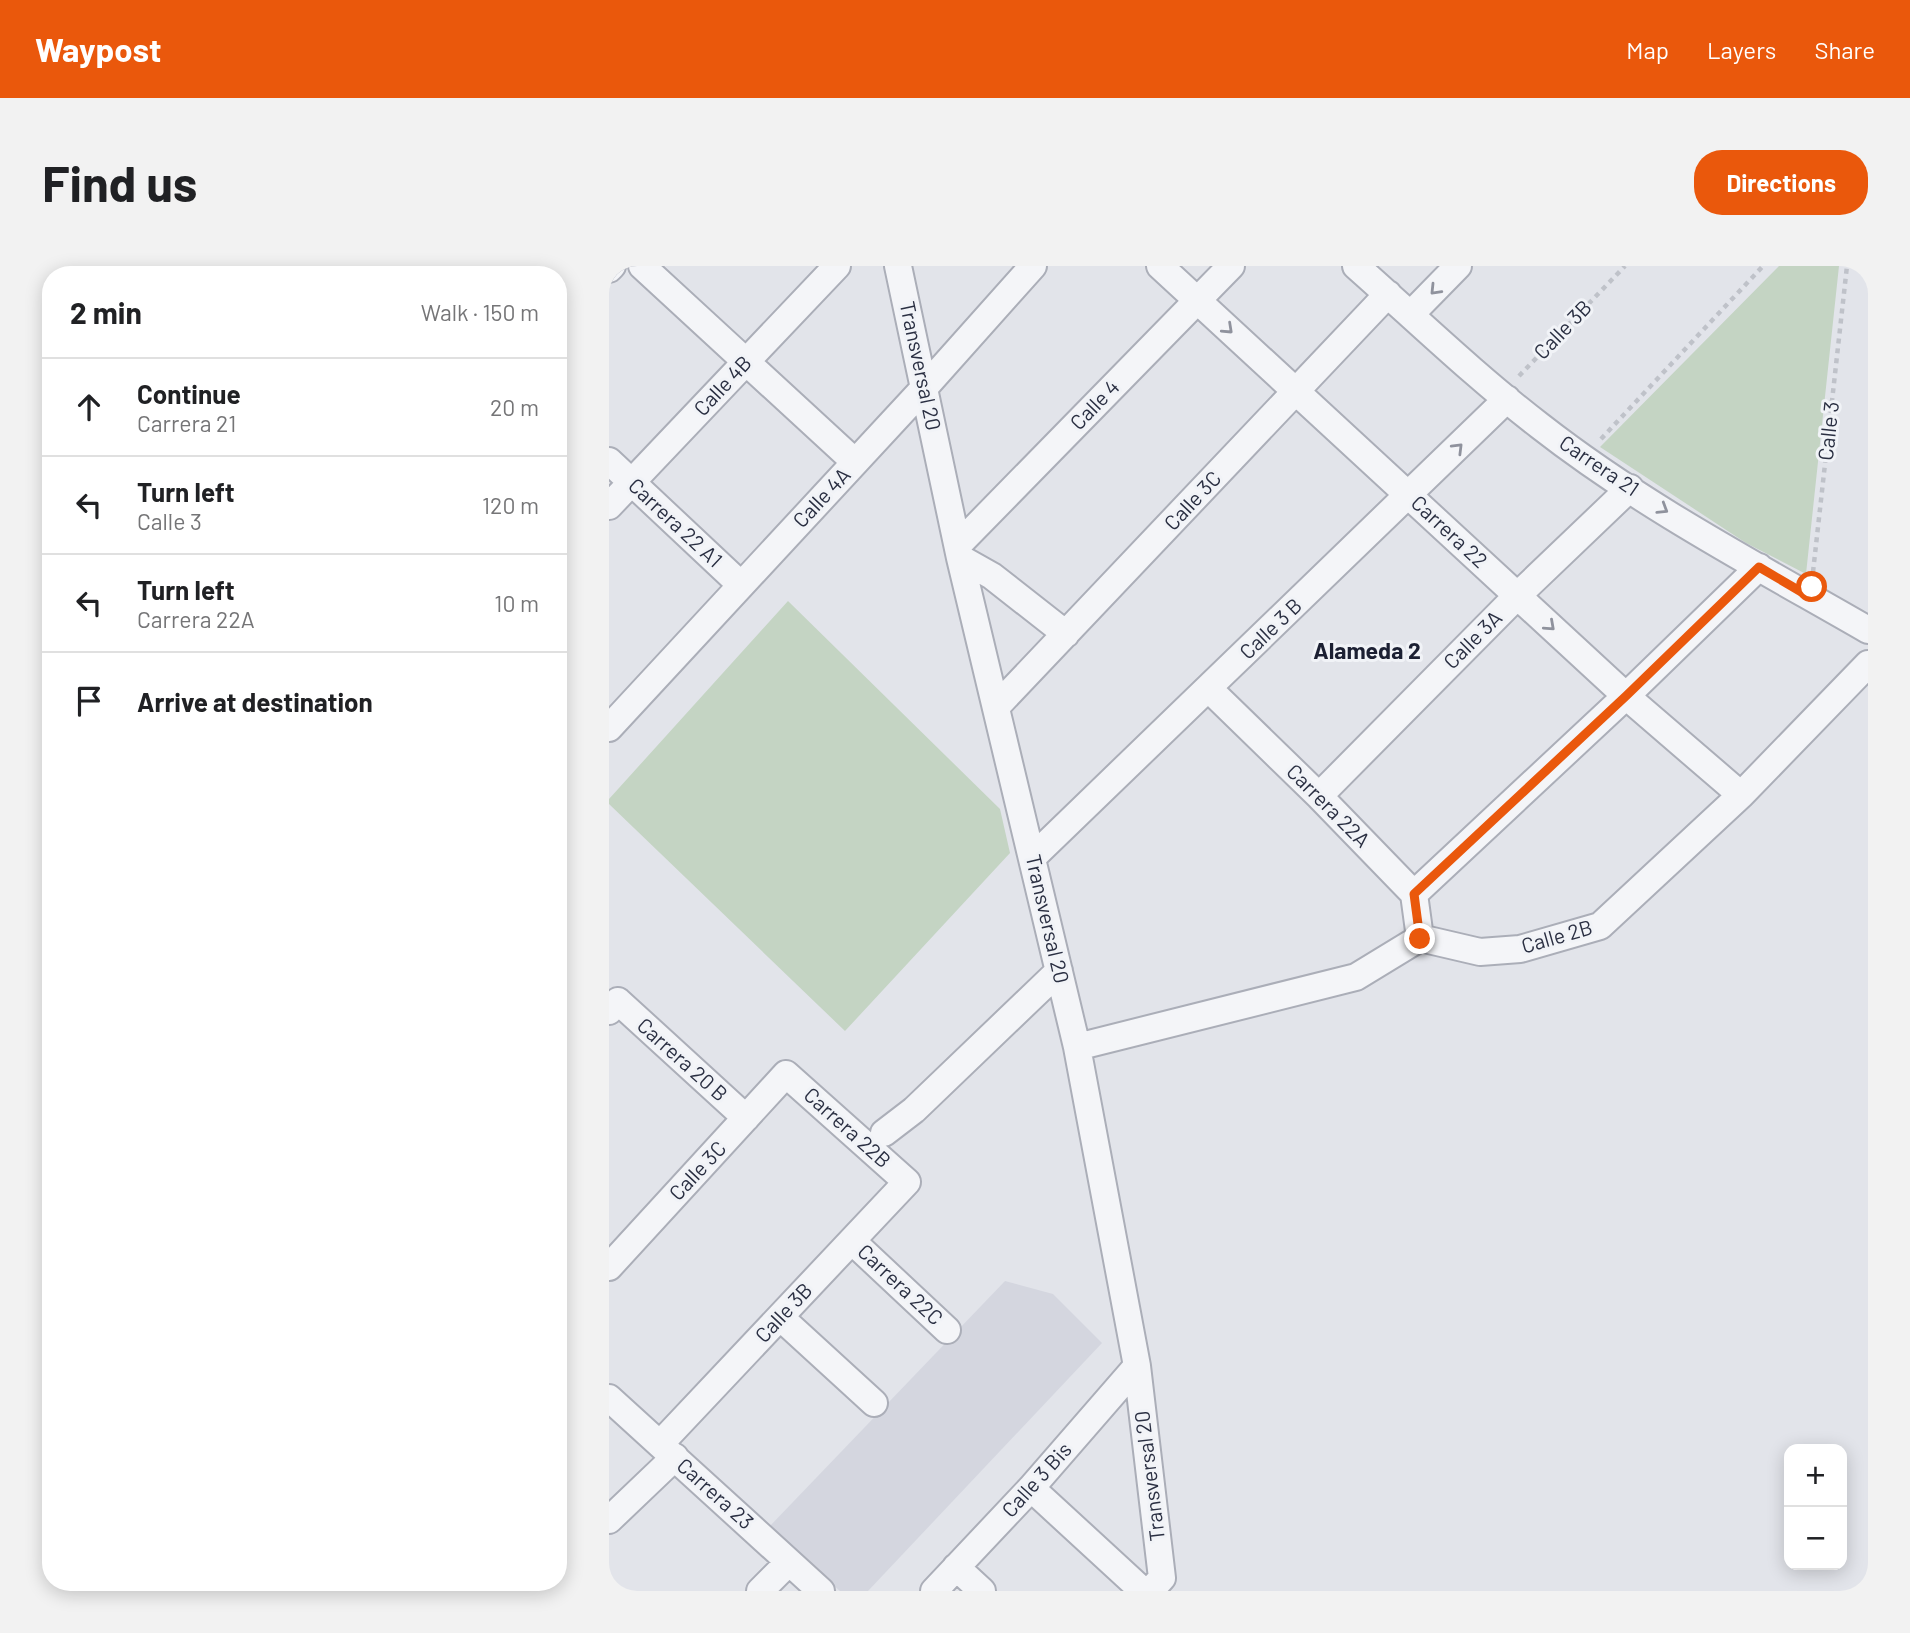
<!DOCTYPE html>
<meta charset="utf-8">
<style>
:root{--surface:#fff;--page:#f2f2f2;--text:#202124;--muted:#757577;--line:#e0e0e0;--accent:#ea580c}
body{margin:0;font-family:Barlow,sans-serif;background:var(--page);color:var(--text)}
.controls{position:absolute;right:21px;bottom:21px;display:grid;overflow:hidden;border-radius:14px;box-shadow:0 4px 18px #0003}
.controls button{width:63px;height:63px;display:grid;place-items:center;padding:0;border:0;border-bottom:2px solid var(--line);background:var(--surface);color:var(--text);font:35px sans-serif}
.stop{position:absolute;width:21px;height:21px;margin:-16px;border:5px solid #ea580c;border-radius:50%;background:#fff}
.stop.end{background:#ea580c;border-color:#fff;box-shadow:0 2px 7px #0008}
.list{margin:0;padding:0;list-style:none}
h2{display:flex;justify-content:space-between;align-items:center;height:91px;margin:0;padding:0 28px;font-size:30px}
h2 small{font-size:23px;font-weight:400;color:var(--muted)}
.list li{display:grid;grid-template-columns:46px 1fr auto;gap:21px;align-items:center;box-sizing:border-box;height:98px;padding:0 28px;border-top:2px solid var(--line)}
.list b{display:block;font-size:26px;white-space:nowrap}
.list p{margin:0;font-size:23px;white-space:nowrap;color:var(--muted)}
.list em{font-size:23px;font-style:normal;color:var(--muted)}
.icon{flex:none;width:38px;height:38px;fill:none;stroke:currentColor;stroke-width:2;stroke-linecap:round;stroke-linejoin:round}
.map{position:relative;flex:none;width:1259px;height:1325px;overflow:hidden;border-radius:28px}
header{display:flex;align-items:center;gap:42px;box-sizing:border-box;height:98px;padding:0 35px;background:var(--accent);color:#fff}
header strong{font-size:33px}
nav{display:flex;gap:38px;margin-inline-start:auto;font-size:24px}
.intro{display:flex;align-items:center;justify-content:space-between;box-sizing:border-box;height:168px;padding:0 42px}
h1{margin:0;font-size:49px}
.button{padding:18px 32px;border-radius:28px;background:var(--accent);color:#fff;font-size:24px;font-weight:700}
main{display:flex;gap:42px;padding:0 42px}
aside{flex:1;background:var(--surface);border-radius:28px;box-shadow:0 4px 18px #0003}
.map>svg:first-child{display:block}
.built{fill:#d4d6df}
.green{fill:#c4d4c3}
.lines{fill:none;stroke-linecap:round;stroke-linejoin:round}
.minor-casing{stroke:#abaeb8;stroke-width:30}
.path{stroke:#bfc2c9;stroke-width:4.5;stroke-dasharray:5 5;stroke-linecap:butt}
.minor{stroke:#f4f5f8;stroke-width:26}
.oneway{stroke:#8f929d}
.route{stroke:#ea580c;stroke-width:9}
.labels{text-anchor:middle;stroke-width:6;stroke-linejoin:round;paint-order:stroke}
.street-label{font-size:21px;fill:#2a2f42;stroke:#f1f3f7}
.neighbourhood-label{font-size:23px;font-weight:bold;fill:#1c2033;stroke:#f1f3f7}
</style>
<header>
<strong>Waypost</strong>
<nav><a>Map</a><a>Layers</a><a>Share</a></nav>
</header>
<div class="intro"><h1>Find us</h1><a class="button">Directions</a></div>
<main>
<aside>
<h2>2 min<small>Walk · 150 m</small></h2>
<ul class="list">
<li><svg class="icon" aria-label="ahead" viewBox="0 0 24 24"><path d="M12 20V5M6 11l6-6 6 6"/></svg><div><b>Continue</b><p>Carrera 21</p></div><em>20 m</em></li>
<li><svg class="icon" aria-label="left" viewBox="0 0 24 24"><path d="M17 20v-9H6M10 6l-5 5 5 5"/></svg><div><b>Turn left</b><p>Calle 3</p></div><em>120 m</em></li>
<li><svg class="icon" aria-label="left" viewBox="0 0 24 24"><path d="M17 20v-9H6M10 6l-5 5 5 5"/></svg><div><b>Turn left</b><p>Carrera 22A</p></div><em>10 m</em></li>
<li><svg class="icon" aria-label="arrive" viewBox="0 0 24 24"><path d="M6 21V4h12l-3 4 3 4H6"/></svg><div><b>Arrive at destination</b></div></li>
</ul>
</aside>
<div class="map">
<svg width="1259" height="1325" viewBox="0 0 1259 1325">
<rect width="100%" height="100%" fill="#e2e4ea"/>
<path class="built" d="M 396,1015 L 444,1028 L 493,1077 L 259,1325 L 231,1325 L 160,1261 Z"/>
<path class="green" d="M 1170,0 L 1230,0 L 1197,308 L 1137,277 L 991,181 Z
M 179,335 L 391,543 L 401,587 L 236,765 L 0,538 L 0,533 Z"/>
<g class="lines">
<defs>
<path id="minor" d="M 33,0 L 246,196
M 289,0 L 351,292 L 468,781 L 528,1100 L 553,1312 L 541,1325
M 551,0 L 1017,430 L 1132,529
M 747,0 C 808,54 867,111 931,160 C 1032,239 1148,300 1259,364
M 0,3 L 3,0
M 802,48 L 849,0
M 0,195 L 131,318
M 0,240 L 228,0
M 350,278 L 622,0
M 351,292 L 383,310 L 457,368
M 600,423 L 710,530 L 805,628 L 811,672
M 387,441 L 779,28
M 0,462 L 316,121 L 424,0
M 710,530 L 908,330 L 1021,222
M 424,591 L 898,133
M 805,628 L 1017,430 L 1150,301
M 0,745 L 9,735 L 137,852
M 468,781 L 747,711 L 811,672 L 871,686 L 911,683 L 991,660 L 1132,529 L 1259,398
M 275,867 L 305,844 L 450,705
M 243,975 L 338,1064
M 0,1001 L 177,808 L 298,916 L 51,1178
M 171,1051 L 265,1137
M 0,1132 L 212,1325
M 422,1222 L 534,1325
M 0,1254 L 66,1191
M 347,1301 L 373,1325
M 151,1325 L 180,1296
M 325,1325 L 422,1222 L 528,1100"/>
</defs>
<use href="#minor" class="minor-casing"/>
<path class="path" d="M 910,110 L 1016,0
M 992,173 L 1154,0
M 1204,306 L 1238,0"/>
<use href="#minor" class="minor"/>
</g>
<defs><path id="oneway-chevron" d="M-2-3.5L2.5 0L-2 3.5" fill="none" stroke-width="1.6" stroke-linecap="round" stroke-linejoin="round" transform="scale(1.75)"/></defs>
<g class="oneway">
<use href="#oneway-chevron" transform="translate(826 24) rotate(134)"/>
<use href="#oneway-chevron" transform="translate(619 63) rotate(43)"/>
<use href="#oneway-chevron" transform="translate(849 182) rotate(-45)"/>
<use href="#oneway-chevron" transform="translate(1054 243) rotate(32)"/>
<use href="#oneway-chevron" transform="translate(941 360) rotate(42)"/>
</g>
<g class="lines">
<path class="route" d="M 811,673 L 805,628 L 1017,430 L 1150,301 L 1201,331 L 1203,321"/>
</g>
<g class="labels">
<g class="street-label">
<text transform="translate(954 64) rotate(-46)" y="7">Calle 3B</text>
<text transform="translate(311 100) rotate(78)" y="7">Transversal 20</text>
<text transform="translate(114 120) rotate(-47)" y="7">Calle 4B</text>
<text transform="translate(486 139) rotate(-46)" y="7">Calle 4</text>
<text transform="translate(1220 165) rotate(-84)" y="7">Calle 3</text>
<text transform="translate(990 200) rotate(34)" y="7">Carrera 21</text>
<text transform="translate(213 232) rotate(-47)" y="7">Calle 4A</text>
<text transform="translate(584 235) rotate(-47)" y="7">Calle 3C</text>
<text transform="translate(66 257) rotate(43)" y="7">Carrera 22 A1</text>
<text transform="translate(840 266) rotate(43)" y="7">Carrera 22</text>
<text transform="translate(662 363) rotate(-44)" y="7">Calle 3 B</text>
<text transform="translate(864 374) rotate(-45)" y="7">Calle 3A</text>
<text transform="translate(719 540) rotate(45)" y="7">Carrera 22A</text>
<text transform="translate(438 653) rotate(77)" y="7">Transversal 20</text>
<text transform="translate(948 671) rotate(-16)" y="7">Calle 2B</text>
<text transform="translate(73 794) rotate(42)" y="7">Carrera 20 B</text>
<text transform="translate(238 862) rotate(42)" y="7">Carrera 22B</text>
<text transform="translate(89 905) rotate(-47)" y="7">Calle 3C</text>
<text transform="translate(291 1019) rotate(43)" y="7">Carrera 22C</text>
<text transform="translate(175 1047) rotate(-47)" y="7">Calle 3B</text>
<text transform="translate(541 1210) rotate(-97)" y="7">Transversal 20</text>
<text transform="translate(428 1214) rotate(-48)" y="7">Calle 3 Bis</text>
<text transform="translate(106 1228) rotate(42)" y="7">Carrera 23</text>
</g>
<g class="neighbourhood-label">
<text x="758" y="393">Alameda 2</text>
</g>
</g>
</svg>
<div class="controls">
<button>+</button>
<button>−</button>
</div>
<div class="stop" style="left:1203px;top:321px"></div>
<div class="stop end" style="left:811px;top:673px"></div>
</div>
</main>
